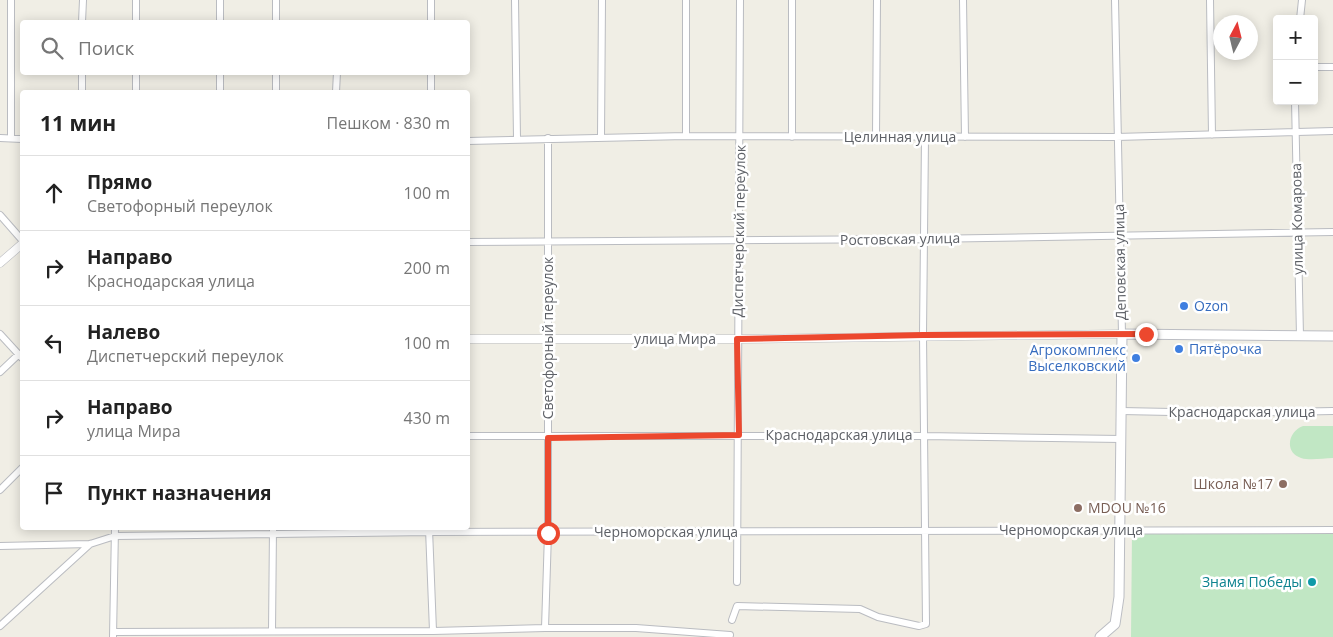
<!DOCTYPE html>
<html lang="ru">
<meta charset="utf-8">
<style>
:root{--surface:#fff;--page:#f6f6f6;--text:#222;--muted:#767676;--line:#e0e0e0}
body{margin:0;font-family:"Open Sans",sans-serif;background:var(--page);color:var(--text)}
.controls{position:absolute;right:15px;top:15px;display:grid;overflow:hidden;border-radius:5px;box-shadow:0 2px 12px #0003}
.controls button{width:45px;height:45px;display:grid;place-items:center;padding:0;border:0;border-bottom:1px solid var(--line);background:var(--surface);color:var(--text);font:25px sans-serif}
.compass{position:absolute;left:1213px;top:15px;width:45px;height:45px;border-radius:50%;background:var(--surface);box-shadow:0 2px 12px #0003;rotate:7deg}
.stop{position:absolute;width:15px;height:15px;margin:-11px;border:4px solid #ec482e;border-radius:50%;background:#fff}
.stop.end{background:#ec482e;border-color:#fff;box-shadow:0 1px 5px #0008}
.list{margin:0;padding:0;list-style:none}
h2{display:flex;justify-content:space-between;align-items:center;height:65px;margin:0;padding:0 20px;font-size:21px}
h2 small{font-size:16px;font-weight:400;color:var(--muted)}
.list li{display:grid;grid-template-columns:32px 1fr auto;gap:15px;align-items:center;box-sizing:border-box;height:75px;padding:0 20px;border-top:1px solid var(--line)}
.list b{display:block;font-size:19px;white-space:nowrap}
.list p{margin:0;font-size:16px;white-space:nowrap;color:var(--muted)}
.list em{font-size:16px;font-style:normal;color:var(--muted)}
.icon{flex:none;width:28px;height:28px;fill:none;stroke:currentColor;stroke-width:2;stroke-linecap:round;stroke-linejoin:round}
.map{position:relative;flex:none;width:1333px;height:637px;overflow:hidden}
.search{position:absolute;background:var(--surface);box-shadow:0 2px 12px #0003;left:20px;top:20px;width:450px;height:55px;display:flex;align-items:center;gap:12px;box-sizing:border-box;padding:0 18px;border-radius:5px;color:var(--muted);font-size:19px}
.panel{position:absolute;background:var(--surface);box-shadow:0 2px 12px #0003;left:20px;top:90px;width:450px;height:440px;border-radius:5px}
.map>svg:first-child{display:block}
.green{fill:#c1e7c4}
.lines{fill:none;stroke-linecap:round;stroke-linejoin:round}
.minor-casing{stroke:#babcc1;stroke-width:8}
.tertiary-casing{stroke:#babcc1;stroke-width:9}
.secondary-casing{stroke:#bbbdc3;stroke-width:11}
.minor{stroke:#fff;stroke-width:6}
.tertiary{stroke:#fff;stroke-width:8}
.secondary{stroke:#fff;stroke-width:9}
.route{stroke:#ec482e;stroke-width:6}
.shop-dot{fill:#3f7fe0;stroke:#fff;stroke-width:2}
.education-dot{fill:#8d6e63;stroke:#fff;stroke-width:2}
.culture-dot{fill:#0f9aa8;stroke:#fff;stroke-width:2}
.labels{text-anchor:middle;stroke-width:5;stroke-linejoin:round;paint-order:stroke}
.street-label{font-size:14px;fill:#5d6066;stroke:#fff}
.shop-label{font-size:14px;fill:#366cbe;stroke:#fff;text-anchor:start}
.education-label{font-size:14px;fill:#785e54;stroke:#fff;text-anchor:end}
.culture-label{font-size:14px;fill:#0d838f;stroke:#fff;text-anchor:end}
</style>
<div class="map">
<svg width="1333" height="637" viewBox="0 0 1333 637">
<rect width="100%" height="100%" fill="#f0eee5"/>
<path class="green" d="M 1303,426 L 1333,426 L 1333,458 C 1323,458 1311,461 1301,458 C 1284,453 1288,431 1303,426 Z
M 1132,532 L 1333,534 L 1333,637 L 1131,637 Z"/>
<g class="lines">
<defs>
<path id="minor" d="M 136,0 L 136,22
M 220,0 L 220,22
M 431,0 L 431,22
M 515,0 L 517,138
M 792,0 L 792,137
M 963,0 L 965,137
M 1115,0 L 1122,334
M 1210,0 L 1212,135
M 1300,19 L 1302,0
M 82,22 L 83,0
M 276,22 L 276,0
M 1314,67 L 1333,67
M 136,72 L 136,92
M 220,72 L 220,92
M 431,72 L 431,92
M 82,92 L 82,72
M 276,92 L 276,72
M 336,92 L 337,72
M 1295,101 L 1300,336
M 686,136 L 686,0
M 876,136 L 877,0
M 601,137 L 602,0
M 0,138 L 22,139
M 11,138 L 11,0
M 468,141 L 686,136 L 1116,137 L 1333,131
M 0,215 L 22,240
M 468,242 L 924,239 L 1333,232
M 0,334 L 22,358
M 0,372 L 19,354
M 1121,411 L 1222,413 L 1333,411
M 468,436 L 924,436 L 1121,439
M 0,490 L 22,468
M 429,529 L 433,631
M 0,546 L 90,544 L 115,536 L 430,532 L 1333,530
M 737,582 L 740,0
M 732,620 L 737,606 L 860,609 L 878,617 L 919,626 L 926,624 L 923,335 L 925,137
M 0,626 L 90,544
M 545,628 L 548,533 L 548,138
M 272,631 L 273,528
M 114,632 L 433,631 L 545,628 L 636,628 L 730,635
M 113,637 L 115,528"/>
<path id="tertiary" d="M 0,263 L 22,244
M 468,339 L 737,339 L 1122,334"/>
<path id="secondary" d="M 1100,637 L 1115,624 L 1119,597 L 1122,334 L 1333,336"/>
</defs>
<use href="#minor" class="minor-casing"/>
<use href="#tertiary" class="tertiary-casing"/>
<use href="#secondary" class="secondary-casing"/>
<use href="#minor" class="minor"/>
<use href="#tertiary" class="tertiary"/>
<use href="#secondary" class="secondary"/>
</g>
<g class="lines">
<path class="route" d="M 548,533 L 548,438 L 739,435 L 737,339 L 923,335 L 1146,334"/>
</g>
<g class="shop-dot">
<circle cx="1184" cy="306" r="5"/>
<circle cx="1179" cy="349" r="5"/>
<circle cx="1136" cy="358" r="5"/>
</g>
<g class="education-dot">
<circle cx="1283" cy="484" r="5"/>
<circle cx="1078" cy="508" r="5"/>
</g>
<circle class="culture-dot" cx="1312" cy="582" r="5"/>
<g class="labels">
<g class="street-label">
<text x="900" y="142">Целинная улица</text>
<text transform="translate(1297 219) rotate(-91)" y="5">улица Комарова</text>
<text transform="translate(739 231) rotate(-89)" y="5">Диспетчерский переулок</text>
<text transform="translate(900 239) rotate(-1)" y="5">Ростовская улица</text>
<text transform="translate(1120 262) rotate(-91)" y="5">Деповская улица</text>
<text transform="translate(548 338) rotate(-90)" y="5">Светофорный переулок</text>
<text x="675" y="344">улица Мира</text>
<text x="1242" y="417">Краснодарская улица</text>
<text x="839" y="440">Краснодарская улица</text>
<text x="1071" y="535">Черноморская улица</text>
<text x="666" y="537">Черноморская улица</text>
</g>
<g class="shop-label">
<text x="1194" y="311">Ozon</text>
<text x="1189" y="354">Пятёрочка</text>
<text x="1126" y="355" text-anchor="end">Агрокомплекс<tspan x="1126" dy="16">Выселковский</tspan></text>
</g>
<g class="education-label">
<text x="1273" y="489">Школа №17</text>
<text x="1088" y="513" text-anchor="start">MDOU №16</text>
</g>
<g class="culture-label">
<text x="1302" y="587">Знамя Победы</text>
</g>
</g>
</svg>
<div class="controls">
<button>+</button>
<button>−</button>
</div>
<svg class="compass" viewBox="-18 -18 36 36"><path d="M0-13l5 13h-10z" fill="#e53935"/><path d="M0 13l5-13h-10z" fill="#767676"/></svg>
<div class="stop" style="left:548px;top:533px"></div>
<div class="stop end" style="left:1146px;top:334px"></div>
<div class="search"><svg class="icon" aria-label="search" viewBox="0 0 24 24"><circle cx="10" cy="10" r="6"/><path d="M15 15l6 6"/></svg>Поиск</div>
<section class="panel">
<h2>11 мин<small>Пешком · 830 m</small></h2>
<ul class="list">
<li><svg class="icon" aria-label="ahead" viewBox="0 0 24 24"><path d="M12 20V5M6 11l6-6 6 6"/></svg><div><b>Прямо</b><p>Светофорный переулок</p></div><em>100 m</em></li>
<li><svg class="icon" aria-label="right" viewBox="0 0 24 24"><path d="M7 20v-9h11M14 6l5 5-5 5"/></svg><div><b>Направо</b><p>Краснодарская улица</p></div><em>200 m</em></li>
<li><svg class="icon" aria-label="left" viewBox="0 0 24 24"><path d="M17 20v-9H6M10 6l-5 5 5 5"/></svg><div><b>Налево</b><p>Диспетчерский переулок</p></div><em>100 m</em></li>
<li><svg class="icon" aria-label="right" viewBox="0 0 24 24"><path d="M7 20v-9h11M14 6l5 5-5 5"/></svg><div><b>Направо</b><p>улица Мира</p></div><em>430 m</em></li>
<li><svg class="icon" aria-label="arrive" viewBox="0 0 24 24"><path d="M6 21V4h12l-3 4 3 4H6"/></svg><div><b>Пункт назначения</b></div></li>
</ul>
</section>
</div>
